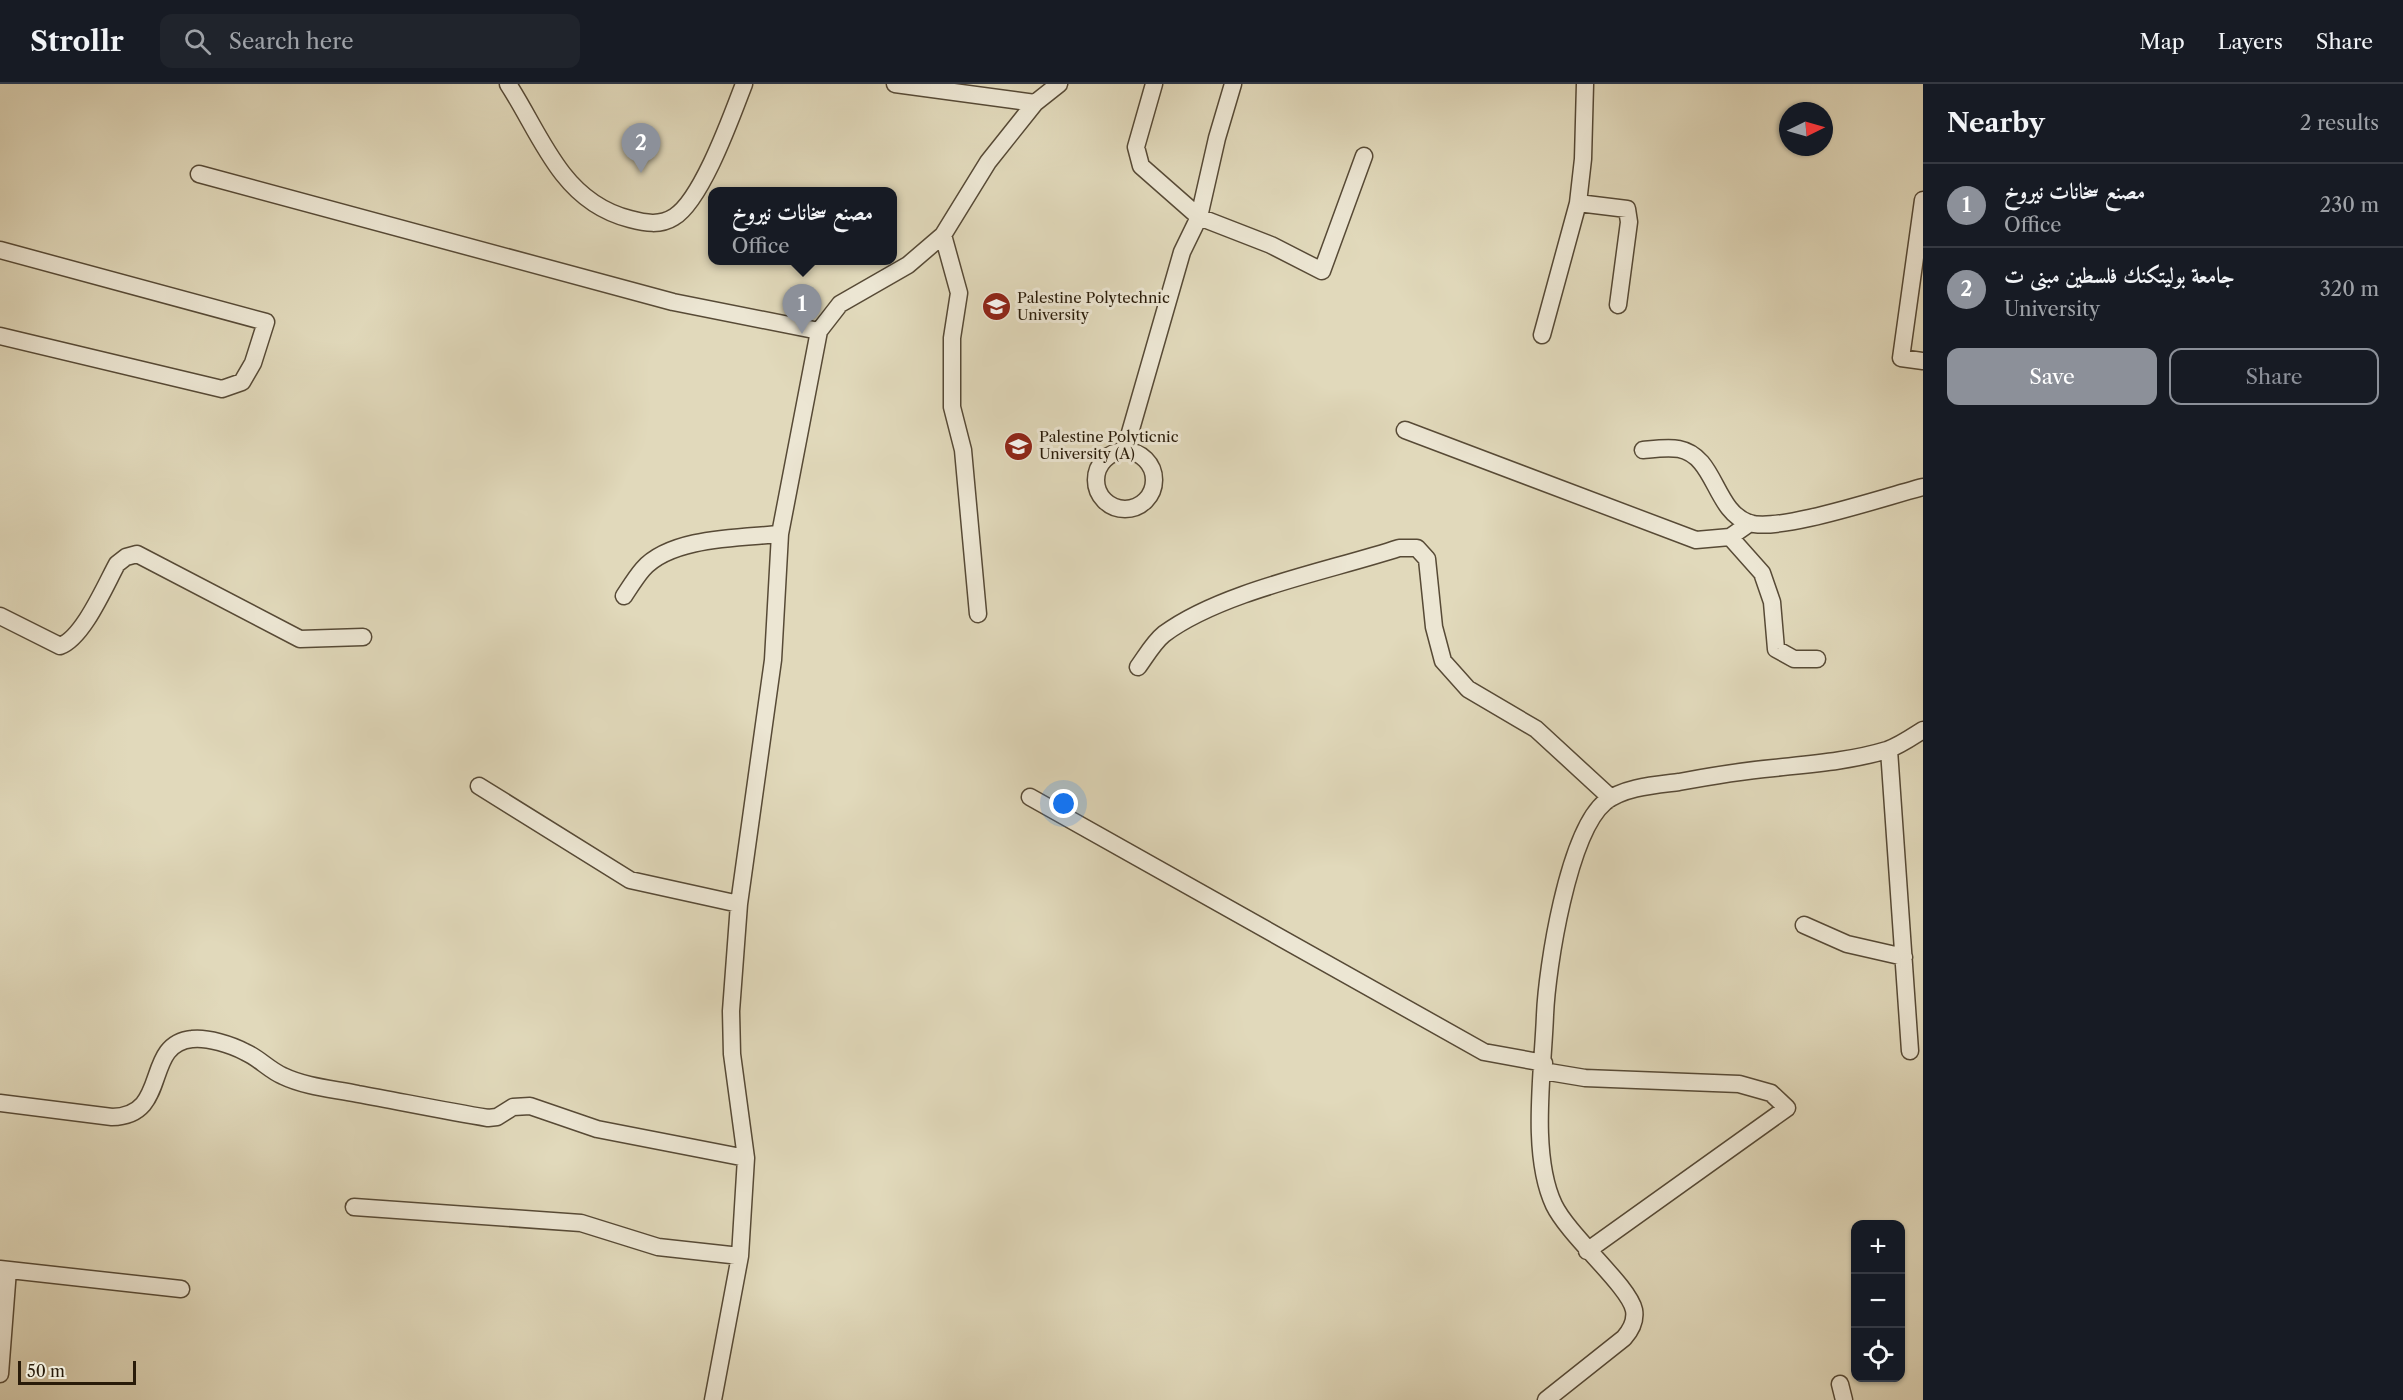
<!DOCTYPE html>
<meta charset="utf-8">
<style>
:root{--surface:#171b24;--page:#20242c;--text:#f1f3f6;--muted:#9ea1a6;--line:#363941;--accent:#8c9099}
body{margin:0;font-family:"Libre Caslon Text",Amiri,serif;background:var(--page);color:var(--text)}
.controls{position:absolute;right:18px;bottom:18px;display:grid;overflow:hidden;border-radius:12px;box-shadow:0 2px 4px #0004}
.controls button{width:54px;height:54px;display:grid;place-items:center;padding:0;border:0;border-bottom:2px solid var(--line);background:var(--surface);color:var(--text);font:30px sans-serif}
.compass{position:absolute;left:1779px;top:18px;width:54px;height:54px;border-radius:50%;background:var(--surface);box-shadow:0 2px 4px #0004;rotate:85deg}
.scale{position:absolute;left:18px;bottom:15px;width:118px;box-sizing:border-box;padding-left:6px;border:3px solid #291b09;border-top:0;font-size:16px;line-height:21px;white-space:nowrap;color:#291b09;-webkit-text-stroke:4px #ece6d3;paint-order:stroke}
.you{position:absolute;left:1064px;top:720px;width:21px;height:21px;margin:-15px;border:4px solid #fff;border-radius:50%;background:#1a73e8;box-shadow:0 0 0 9px #1a73e833}
.badge{display:grid;place-items:center;width:39px;height:39px;border-radius:50%;background:var(--accent);color:#fff;font-size:20px;font-weight:700}
.pin{position:absolute;translate:-50% -50px;filter:drop-shadow(0 2px 3px #0008)}
.pin::after{content:'';position:absolute;top:32px;width:21px;height:18px;background:inherit;clip-path:polygon(0 0,100% 0,50% 100%)}
.popup{position:absolute;left:708px;top:103px;width:189px;height:78px;box-sizing:border-box;display:grid;place-content:center;border-radius:12px;background:var(--surface);filter:drop-shadow(0 2px 4px #0005);font-size:20px;white-space:nowrap;color:var(--muted)}
.popup b{font-size:22px;color:var(--text)}
.popup::after{content:'';position:absolute;left:50%;top:100%;margin-left:-12px;border:12px solid transparent;border-top-color:var(--surface)}
.list{margin:0;padding:0;list-style:none}
h2{display:flex;justify-content:space-between;align-items:center;height:78px;margin:0;padding:0 24px;font-size:26px}
h2 small{font-size:20px;font-weight:400;color:var(--muted)}
.list li{display:grid;grid-template-columns:39px 1fr auto;gap:18px;align-items:center;box-sizing:border-box;height:84px;padding:0 24px;border-top:2px solid var(--line)}
.list b{display:block;font-size:22px;white-space:nowrap}
.list p{margin:0;font-size:20px;white-space:nowrap;color:var(--muted)}
.list em{font-size:20px;font-style:normal;color:var(--muted)}
.actions{display:flex;gap:12px;padding:18px 24px}
.actions a{flex:1;padding:14px 0;border:2px solid var(--accent);border-radius:12px;text-align:center;font-size:21px;color:var(--accent)}
.actions .main{background:var(--accent);color:#fff}
.icon{flex:none;width:33px;height:33px;fill:none;stroke:currentColor;stroke-width:2;stroke-linecap:round;stroke-linejoin:round}
.map{position:relative;flex:none;width:1923px;height:1316px;overflow:hidden}
header{display:flex;align-items:center;gap:36px;box-sizing:border-box;height:84px;padding:0 30px;background:var(--surface);border-bottom:2px solid var(--line)}
header strong{font-size:28px}
nav{display:flex;gap:33px;margin-inline-start:auto;font-size:21px}
.search{width:420px;height:54px;background:var(--page);display:flex;align-items:center;gap:15px;box-sizing:border-box;padding:0 21px;border-radius:12px;color:var(--muted);font-size:22px}
main{display:flex}
aside{flex:1;background:var(--surface)}
.map>svg:first-child{display:block}
.lines{fill:none;stroke-linecap:round;stroke-linejoin:round}
.minor-casing{stroke:#574a36;stroke-width:19}
.minor{stroke:#ece6d3;stroke-width:16}
.labels{text-anchor:middle;stroke-width:6;stroke-linejoin:round;paint-order:stroke}
.poi-label{font-size:15px;fill:#291b09;stroke:#ece6d3;text-anchor:start}
</style>
<header>
<strong>Strollr</strong>
<div class="search"><svg class="icon" aria-label="search" viewBox="0 0 24 24"><circle cx="10" cy="10" r="6"/><path d="M15 15l6 6"/></svg>Search here</div>
<nav><a>Map</a><a>Layers</a><a>Share</a></nav>
</header>
<main>
<div class="map">
<svg width="1923" height="1316" viewBox="0 0 1923 1316">
<rect width="100%" height="100%" fill="#e1d9bb"/>
<filter id="stains"><feTurbulence type="fractalNoise" baseFrequency=".00333" numOctaves="4"/><feColorMatrix values="0 0 0 0 .2 0 0 0 0 .09 0 0 0 0 .02 0 0 0 .5 -.17"/></filter>
<radialGradient id="worn" r=".72"><stop offset=".6" stop-color="#630" stop-opacity="0"/><stop offset="1" stop-color="#630" stop-opacity=".3"/></radialGradient>
<g class="lines">
<defs>
<path id="minor" d="M 508,0 C 527,29 541,62 563,90 C 581,113 602,128 630,135 C 645,139 660,142 674,133 C 702,116 732,31 744,0
M 895,0 L 1035,19
M 1154,0 L 1136,63 L 1141,82 L 1199,133 L 1271,161 L 1322,187 L 1364,72
M 199,90 L 673,218 L 819,247
M 1923,116 L 1901,274 L 1923,277
M 1578,119 L 1627,125 L 1629,138 L 1618,221
M 943,151 L 959,209 L 952,254 L 952,323 L 963,366 L 978,530
M 0,166 L 266,238 L 253,279 L 242,298 L 222,305 L 0,252
M 1542,251 L 1578,119 L 1583,75 L 1585,0
M 1405,346 L 1696,456 L 1730,453 L 1750,439
M 1125,366 L 1182,168 L 1199,133 L 1217,54 L 1233,0
M 1643,366 C 1654,365 1668,363 1679,365 C 1716,372 1714,427 1749,439 C 1779,449 1887,412 1923,403
M1096 396a29 29 0 1 1 58 0a29 29 0 1 1-58 0Z
M 1730,453 L 1762,489 L 1772,518 L 1776,565 L 1794,575 L 1817,575
M 624,512 C 630,503 636,493 643,485 C 671,453 740,454 780,450
M 0,532 L 60,562 C 83,554 105,502 117,480 L 126,473 L 137,470 L 300,555 L 363,553
M 1138,583 C 1146,572 1154,558 1164,550 C 1222,507 1329,487 1399,464 L 1417,464 L 1427,475 L 1434,543 L 1443,577 L 1468,605 L 1536,645 L 1611,714
M 1889,666 L 1910,967
M 479,702 L 630,796 L 739,820
M 1030,713 L 1484,968 L 1544,979
M 1804,841 L 1847,860 L 1904,873
M 1543,987 L 1585,994 L 1739,1000 L 1771,1009 L 1787,1024 L 1587,1167
M 0,1019 L 112,1033 C 171,1032 142,960 192,955 C 207,953 232,961 245,968 C 259,974 269,986 283,992 C 306,1003 334,1005 358,1010 C 402,1018 445,1027 488,1034 L 497,1033 L 513,1023 L 530,1022 L 597,1045 L 746,1074
M 354,1123 L 581,1139 L 658,1163 L 740,1172
M 0,1185 L 181,1205
M 0,1290 L 8,1186
M 1840,1300 L 1844,1316
M 713,1316 L 740,1172 L 746,1074 L 732,970 L 731,927 L 739,820 L 773,576 L 780,450 L 819,247 L 840,220 L 908,181 L 943,151 L 988,78 L 1035,19 L 1059,0
M 1546,1316 L 1624,1254 C 1631,1246 1636,1237 1634,1226 C 1629,1202 1569,1152 1554,1121 C 1530,1070 1543,987 1545,931 C 1547,883 1568,749 1605,718 C 1624,703 1655,701 1679,698 C 1711,692 1742,687 1774,684 C 1811,680 1851,677 1887,666 C 1899,662 1912,653 1923,646"/>
</defs>
<use href="#minor" class="minor-casing"/>
<use href="#minor" class="minor"/>
</g>
<defs>
<symbol id="university-disc" viewBox="-11 -11 22 22"><circle r="9.5" fill="#8f2418" stroke="#ece6d3"/><path d="M0-5L7-2L0 1L-7-2ZM-4 1L0 2.5L4 1V4Q0 6-4 4Z" fill="#fff"/></symbol>
</defs>
<g fill-rule="evenodd">
<use href="#university-disc" x="980" y="206" width="33" height="33"/>
<use href="#university-disc" x="1002" y="346" width="33" height="33"/>
</g>
<g class="labels">
<g class="poi-label">
<text x="1017" y="219">Palestine Polytechnic<tspan x="1017" dy="17">University</tspan></text>
<text x="1039" y="358">Palestine Polyticnic<tspan x="1039" dy="17">University (A)</tspan></text>
</g>
</g>
<rect width="100%" height="100%" filter="url(#stains)"/>
<rect width="100%" height="100%" fill="url(#worn)"/>
</svg>
<div class="controls">
<button>+</button>
<button>−</button>
<button><svg class="icon" aria-label="locate" viewBox="0 0 24 24"><circle cx="12" cy="12" r="6"/><path d="M12 2v4M12 18v4M2 12h4M18 12h4"/></svg></button>
</div>
<svg class="compass" viewBox="-18 -18 36 36"><path d="M0-13l5 13h-10z" fill="#e53935"/><path d="M0 13l5-13h-10z" fill="#9ea1a6"/></svg>
<div class="scale">50 m</div>
<div class="you"></div>
<div class="pin badge" style="left:802px;top:250px">1</div>
<div class="popup"><b>مصنع سخانات نيروخ</b>Office</div>
<div class="pin badge" style="left:641px;top:89px">2</div>
</div>
<aside>
<h2>Nearby<small>2 results</small></h2>
<ul class="list">
<li><span class="badge">1</span><div><b>مصنع سخانات نيروخ</b><p>Office</p></div><em>230 m</em></li>
<li><span class="badge">2</span><div><b>جامعة بوليتكنك فلسطين مبنى ت</b><p>University</p></div><em>320 m</em></li>
</ul>
<div class="actions"><a class="main">Save</a><a>Share</a></div>
</aside>
</main>
